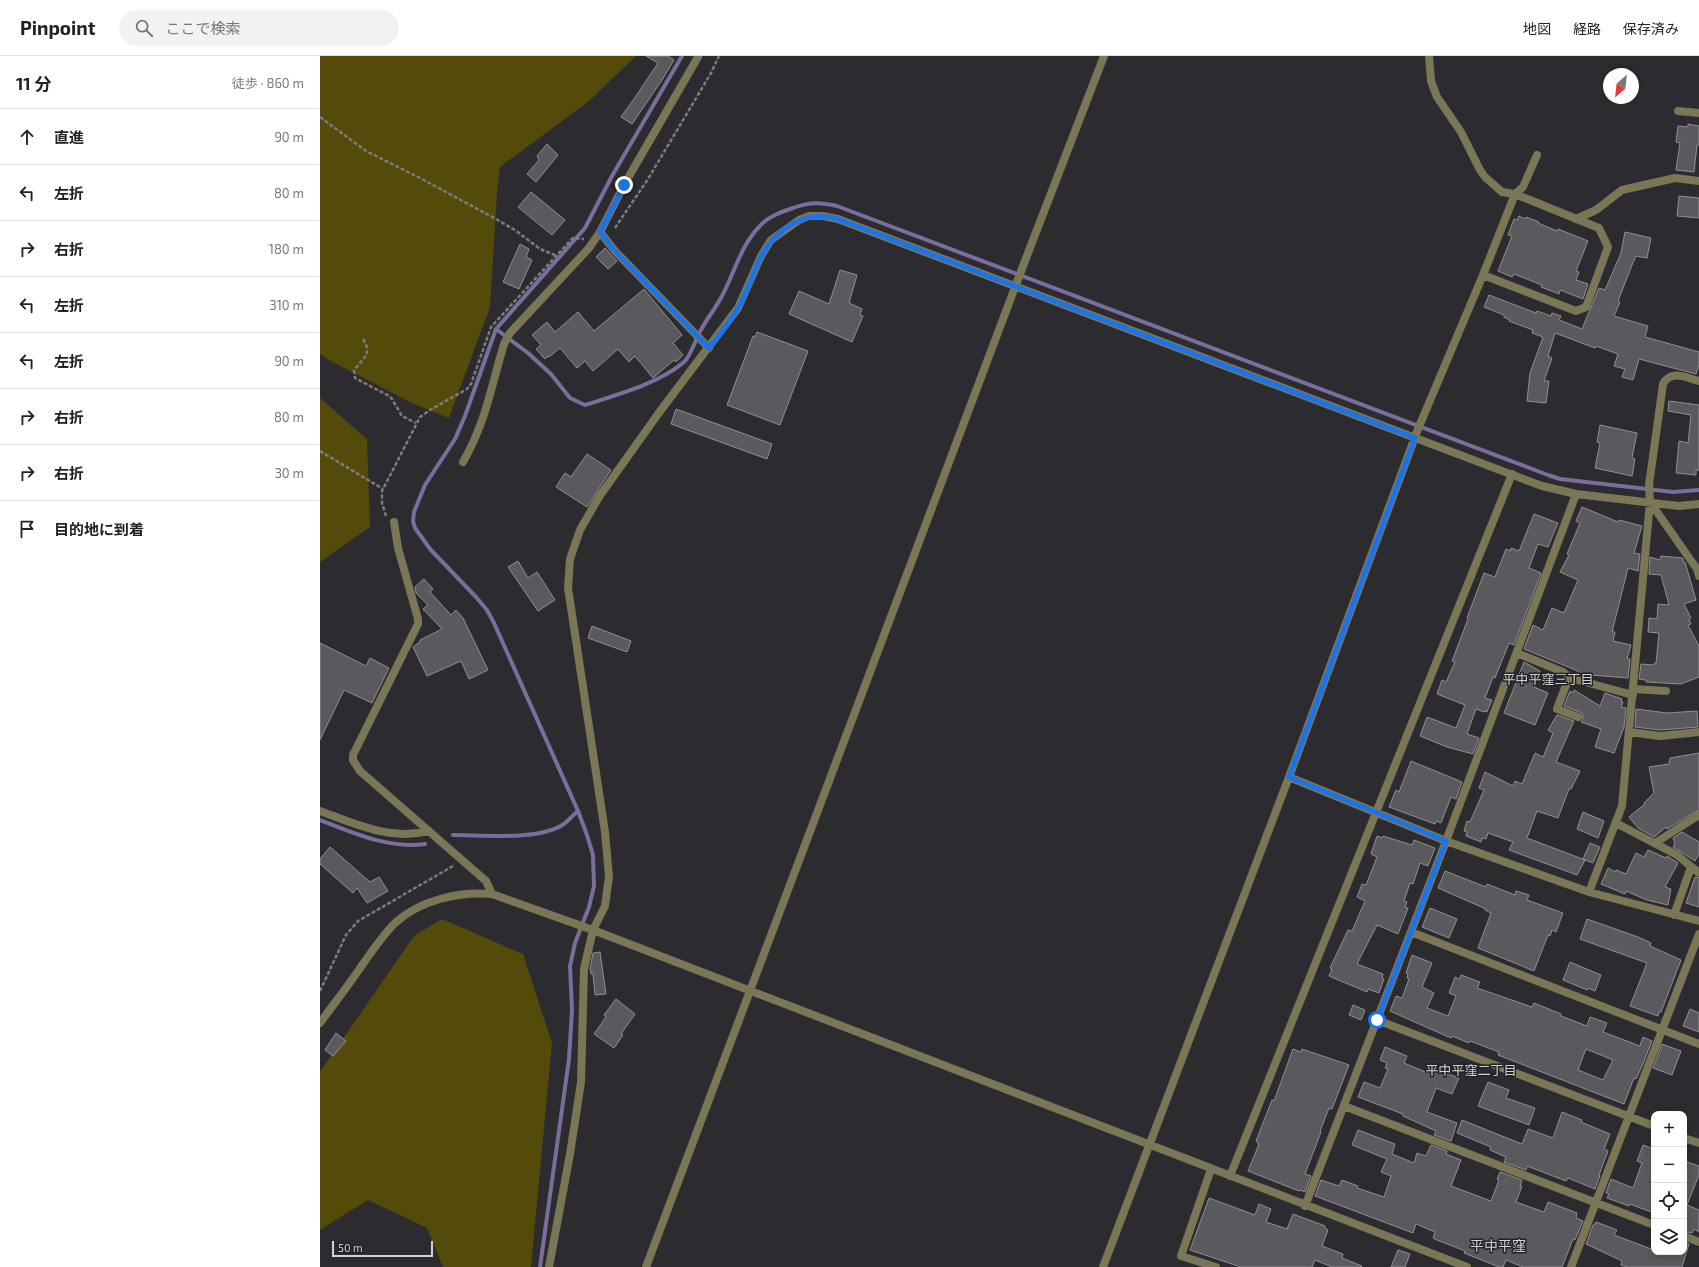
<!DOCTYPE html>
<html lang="ja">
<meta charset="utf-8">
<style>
:root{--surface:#fff;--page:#f2f2f2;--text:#222;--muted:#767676;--line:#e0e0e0}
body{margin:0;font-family:"Exo 2","Noto Sans JP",sans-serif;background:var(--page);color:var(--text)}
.controls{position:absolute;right:12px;bottom:12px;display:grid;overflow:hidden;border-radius:8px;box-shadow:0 2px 6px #0003}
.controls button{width:36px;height:36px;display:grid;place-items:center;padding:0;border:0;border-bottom:1px solid var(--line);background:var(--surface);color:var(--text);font:20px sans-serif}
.compass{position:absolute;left:1283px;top:12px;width:36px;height:36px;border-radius:50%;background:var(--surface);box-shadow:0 2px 6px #0003;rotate:207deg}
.scale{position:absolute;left:12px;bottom:10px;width:101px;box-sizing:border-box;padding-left:4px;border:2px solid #d2d1d4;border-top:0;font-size:11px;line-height:14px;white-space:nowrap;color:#d2d1d4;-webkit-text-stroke:3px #222125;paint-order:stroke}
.stop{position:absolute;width:12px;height:12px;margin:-9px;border:3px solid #1a73e8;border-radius:50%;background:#fff}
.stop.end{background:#1a73e8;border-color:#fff;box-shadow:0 1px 4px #0008}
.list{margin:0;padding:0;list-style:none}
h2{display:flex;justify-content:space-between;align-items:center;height:52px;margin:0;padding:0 16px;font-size:17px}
h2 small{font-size:13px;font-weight:400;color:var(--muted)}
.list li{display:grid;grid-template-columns:26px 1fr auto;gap:12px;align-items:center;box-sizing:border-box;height:56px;padding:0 16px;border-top:1px solid var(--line)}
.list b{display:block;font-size:15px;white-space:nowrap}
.list em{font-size:13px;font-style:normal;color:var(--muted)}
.icon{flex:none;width:22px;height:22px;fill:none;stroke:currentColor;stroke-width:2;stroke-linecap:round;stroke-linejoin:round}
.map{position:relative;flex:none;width:1379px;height:1211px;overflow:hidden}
header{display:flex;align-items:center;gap:24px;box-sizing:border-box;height:56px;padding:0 20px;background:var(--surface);border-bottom:1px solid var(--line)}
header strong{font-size:19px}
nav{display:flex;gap:22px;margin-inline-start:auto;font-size:14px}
.search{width:280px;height:36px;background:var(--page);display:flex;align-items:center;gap:10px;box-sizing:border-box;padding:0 14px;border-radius:22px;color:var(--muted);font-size:15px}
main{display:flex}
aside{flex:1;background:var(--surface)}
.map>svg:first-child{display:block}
.green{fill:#544b0a}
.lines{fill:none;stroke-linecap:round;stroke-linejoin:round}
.stream{stroke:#7a6e9c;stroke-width:4}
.building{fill:#5a595d;stroke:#908f93;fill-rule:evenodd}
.path{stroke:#7d7c80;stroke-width:2.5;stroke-dasharray:4 2;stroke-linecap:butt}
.street{stroke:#7b7656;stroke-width:8}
.route{stroke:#1a73e8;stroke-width:5}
.labels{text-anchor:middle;stroke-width:3;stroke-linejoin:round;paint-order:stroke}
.neighbourhood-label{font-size:13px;fill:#d2d1d4;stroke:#222125}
.quarter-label{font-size:14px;fill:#d2d1d4;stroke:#222125}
</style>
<header>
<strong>Pinpoint</strong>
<div class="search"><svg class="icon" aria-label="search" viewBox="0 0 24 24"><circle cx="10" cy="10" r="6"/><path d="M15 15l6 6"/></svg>ここで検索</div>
<nav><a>地図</a><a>経路</a><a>保存済み</a></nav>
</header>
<main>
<aside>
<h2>11 分<small>徒歩 · 860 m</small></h2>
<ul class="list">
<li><svg class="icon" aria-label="ahead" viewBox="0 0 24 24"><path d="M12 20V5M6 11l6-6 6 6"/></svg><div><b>直進</b></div><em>90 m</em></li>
<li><svg class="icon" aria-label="left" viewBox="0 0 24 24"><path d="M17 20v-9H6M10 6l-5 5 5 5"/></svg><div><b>左折</b></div><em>80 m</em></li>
<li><svg class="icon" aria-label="right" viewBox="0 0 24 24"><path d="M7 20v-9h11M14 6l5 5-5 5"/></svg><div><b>右折</b></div><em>180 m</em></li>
<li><svg class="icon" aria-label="left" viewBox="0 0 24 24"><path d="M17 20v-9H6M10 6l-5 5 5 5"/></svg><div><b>左折</b></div><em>310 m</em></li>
<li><svg class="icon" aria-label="left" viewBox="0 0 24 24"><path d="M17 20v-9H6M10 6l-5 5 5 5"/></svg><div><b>左折</b></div><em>90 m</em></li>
<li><svg class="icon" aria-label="right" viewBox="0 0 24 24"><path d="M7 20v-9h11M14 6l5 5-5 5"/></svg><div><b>右折</b></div><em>80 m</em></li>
<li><svg class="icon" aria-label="right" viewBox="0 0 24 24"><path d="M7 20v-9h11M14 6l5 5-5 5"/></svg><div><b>右折</b></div><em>30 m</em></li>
<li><svg class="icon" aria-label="arrive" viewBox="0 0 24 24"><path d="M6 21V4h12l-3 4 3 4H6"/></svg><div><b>目的地に到着</b></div></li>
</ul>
</aside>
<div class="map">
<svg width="1379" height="1211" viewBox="0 0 1379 1211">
<rect width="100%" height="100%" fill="#2c2b2f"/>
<path class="green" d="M 0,0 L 316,0 L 269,45 L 180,111 L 177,137 L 170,251 L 129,362 L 94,348 L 7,303 L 0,298 Z
M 0,342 L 47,383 L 50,471 L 0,506 Z
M 122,863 L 203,898 L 232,987 L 211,1211 L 123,1211 L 107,1172 L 48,1144 L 0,1174 L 0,1016 L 94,880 Z"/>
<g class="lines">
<path class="stream" d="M 176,273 L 208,297 L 231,318 L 250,342 L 265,349 C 296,339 340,327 364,306 C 371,300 376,282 381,274 C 387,262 396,252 402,240 C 414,218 421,189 439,171 C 447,161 461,156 473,152 C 489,146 500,146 517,150 L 1228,419 L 1240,423 L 1353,436 L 1379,434
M 0,764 C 33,777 69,793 105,788
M 133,779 C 163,779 219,785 244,768 C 249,764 253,759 258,755 L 174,567 L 167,554 L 156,541 L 110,493 L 95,472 L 93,465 L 94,456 L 105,429 L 135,383 L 145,360 L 176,273 L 265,172 L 292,120 L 362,0
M 220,1211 L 249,1003 L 252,954 L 250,910 L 255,887 L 269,851 L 274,830 L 273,799 L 267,779 L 258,755"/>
</g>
<path class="building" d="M 326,0 L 348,0 L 354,4 L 342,24 L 312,68 L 301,61 L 314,43 L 338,7 Z
M 1368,68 L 1379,70 L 1379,89 L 1377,89 L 1374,116 L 1356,114 L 1360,87 L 1356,86 L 1358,70 L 1368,71 Z
M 227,88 L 238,99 L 216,126 L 207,118 L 219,104 L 217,100 Z
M 211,136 L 245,164 L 232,179 L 198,151 Z
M 1359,140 L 1379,142 L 1379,162 L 1357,160 Z
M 1199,160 L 1205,163 L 1206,161 L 1219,166 L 1218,167 L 1237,175 L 1238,173 L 1268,185 L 1256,215 L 1259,216 L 1256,224 L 1268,228 L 1263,243 L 1240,234 L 1239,238 L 1221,231 L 1222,229 L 1194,218 L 1192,221 L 1178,215 L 1192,180 L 1188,179 L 1194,163 L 1197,164 Z
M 1305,176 L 1331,182 L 1327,202 L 1316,200 L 1312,209 L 1298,245 L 1300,246 L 1294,260 L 1328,270 L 1325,281 L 1379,296 L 1379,309 L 1376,318 L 1319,303 L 1313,324 L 1302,321 L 1305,313 L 1294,310 L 1298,298 L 1276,290 L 1275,292 L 1235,277 L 1228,300 L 1232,302 L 1224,325 L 1229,325 L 1226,347 L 1207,345 L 1210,317 L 1223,281 L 1212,277 L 1213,274 L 1189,265 L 1190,264 L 1184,261 L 1184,259 L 1164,251 L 1169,239 L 1216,257 L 1217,255 L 1231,260 L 1232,257 L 1241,260 L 1239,264 L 1262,273 L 1279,232 L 1285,234 L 1301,197 Z
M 200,188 L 209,193 L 206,201 L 212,204 L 199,233 L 183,226 Z
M 285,192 L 297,205 L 288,213 L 276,201 Z
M 520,214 L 537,219 L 529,247 L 542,253 L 540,259 L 543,260 L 532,286 L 469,258 L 479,235 L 509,248 Z
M 324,233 L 362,279 L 353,287 L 363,299 L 356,306 L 354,304 L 333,322 L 315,300 L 309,306 L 298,293 L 273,315 L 265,305 L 257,312 L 240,292 L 229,301 L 228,300 L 225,303 L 216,293 L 221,289 L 212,279 L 227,266 L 235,276 L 258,256 L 274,275 Z
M 437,276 L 488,295 L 460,369 L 407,349 L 433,280 L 435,281 Z
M 1349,345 L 1379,349 L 1379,414 L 1376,414 L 1376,419 L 1356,417 L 1359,385 L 1368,387 L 1371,359 L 1348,355 Z
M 356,353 L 452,388 L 447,403 L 351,368 Z
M 1280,369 L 1317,377 L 1312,402 L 1315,403 L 1312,420 L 1275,412 L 1280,387 L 1277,386 Z
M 267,398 L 291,414 L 267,451 L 236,431 L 245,417 L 251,421 Z
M 1262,451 L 1298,466 L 1299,464 L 1322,470 L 1314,497 L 1320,498 L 1318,515 L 1308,512 L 1292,576 L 1295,576 L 1293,585 L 1311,589 L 1307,603 L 1310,603 L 1308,622 L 1258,618 L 1258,615 L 1204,593 L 1213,569 L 1223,574 L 1232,552 L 1244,557 L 1258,524 L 1240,516 L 1249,499 L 1247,498 L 1260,467 L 1256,465 Z
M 1214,458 L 1238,467 L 1228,491 L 1218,488 L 1209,512 L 1221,517 L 1194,589 L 1189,587 L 1175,622 L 1173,621 L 1165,642 L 1172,644 L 1167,656 L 1164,655 L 1164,656 L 1156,653 L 1147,678 L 1159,682 L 1153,698 L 1127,691 L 1100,680 L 1107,661 L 1136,672 L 1145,649 L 1117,638 L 1122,624 L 1126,626 L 1135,606 L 1132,605 L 1148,563 L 1147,562 L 1164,517 L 1175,521 L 1186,493 L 1190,495 L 1191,492 L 1199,495 Z
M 1341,500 L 1363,502 L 1363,506 L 1365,506 L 1376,544 L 1364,548 L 1371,562 L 1369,564 L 1371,568 L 1368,569 L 1379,590 L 1379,621 L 1361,628 L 1326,626 L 1326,624 L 1319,623 L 1321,608 L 1334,609 L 1335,607 L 1336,607 L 1339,577 L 1328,576 L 1329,562 L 1337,563 L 1338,548 L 1349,549 L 1341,519 L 1329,518 L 1330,501 L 1340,504 Z
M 198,505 L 208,522 L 217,516 L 235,544 L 218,555 L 188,511 Z
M 104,523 L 113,533 L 110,536 L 131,559 L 136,554 L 143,562 L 168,614 L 149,623 L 141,605 L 107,620 L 93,591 L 100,586 L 100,584 L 122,573 L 103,553 L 108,549 L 96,537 L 95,531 Z
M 272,570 L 311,585 L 307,596 L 268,582 Z
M 0,587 L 46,610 L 50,602 L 69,612 L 52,647 L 24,634 L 0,684 Z
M 1204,606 L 1220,615 L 1214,631 L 1228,637 L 1215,669 L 1184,657 Z
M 1254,634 L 1280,650 L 1285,637 L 1302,643 L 1301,646 L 1303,646 L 1301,651 L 1306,652 L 1304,671 L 1294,697 L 1275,691 L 1281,673 L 1261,666 L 1263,663 L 1262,657 L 1244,650 L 1250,635 L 1253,637 Z
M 1316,653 L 1347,657 L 1377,655 L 1378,671 L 1340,674 L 1315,671 Z
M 1237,659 L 1254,665 L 1236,706 L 1260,715 L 1251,733 L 1249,733 L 1238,762 L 1217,755 L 1207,782 L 1265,804 L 1257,819 L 1189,794 L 1193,786 L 1168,777 L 1166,783 L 1162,782 L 1161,786 L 1146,780 L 1147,776 L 1144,775 L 1147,765 L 1150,766 L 1164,734 L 1159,732 L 1165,716 L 1193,730 L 1195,725 L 1202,728 L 1215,697 L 1223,701 L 1233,677 L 1228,674 Z
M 1379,697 L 1379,754 L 1347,773 L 1346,771 L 1334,781 L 1318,772 L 1309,761 L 1325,748 L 1324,747 L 1334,737 L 1329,711 L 1349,708 L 1350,702 Z
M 1091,705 L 1142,726 L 1136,743 L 1131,741 L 1121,767 L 1116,765 L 1115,768 L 1069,751 L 1076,734 L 1079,736 Z
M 1263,756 L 1284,765 L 1278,782 L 1257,773 Z
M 1362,776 L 1379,786 L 1379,798 L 1375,805 L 1353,791 L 1355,787 L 1353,782 Z
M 1057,780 L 1062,782 L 1063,780 L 1092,789 L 1094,784 L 1115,792 L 1108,810 L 1100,807 L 1093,828 L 1090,827 L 1084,845 L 1087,846 L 1085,851 L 1088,852 L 1078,878 L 1057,869 L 1037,908 L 1063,918 L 1062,922 L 1064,923 L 1059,937 L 1048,933 L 1047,936 L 1009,920 L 1012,913 L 1010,912 L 1028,874 L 1032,875 L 1045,845 L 1037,841 L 1042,828 L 1046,829 L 1057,801 L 1051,798 Z
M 1270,787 L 1280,791 L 1273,807 L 1263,803 Z
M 10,791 L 50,826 L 59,821 L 68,835 L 47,847 L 37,832 L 33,837 L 0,808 L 0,803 Z
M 1328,794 L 1346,802 L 1347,800 L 1358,807 L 1345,831 L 1351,833 L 1348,849 L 1327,844 L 1306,835 L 1305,838 L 1281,828 L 1288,812 L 1295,816 L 1296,814 L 1306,818 L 1316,797 L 1324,801 Z
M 1125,815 L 1166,831 L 1167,828 L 1195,839 L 1196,835 L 1209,839 L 1207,844 L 1243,857 L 1236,876 L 1232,874 L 1230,880 L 1228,879 L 1214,915 L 1158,892 L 1171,857 L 1165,854 L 1166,853 L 1118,832 Z
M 1375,821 L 1379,822 L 1379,851 L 1366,847 Z
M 1110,852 L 1137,863 L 1129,882 L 1102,871 Z
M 1267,863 L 1318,881 L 1331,887 L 1330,890 L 1361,904 L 1341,956 L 1339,956 L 1338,960 L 1310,950 L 1327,907 L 1260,883 Z
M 280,896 L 286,938 L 275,939 L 273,918 L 271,918 L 270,912 L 273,897 Z
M 1092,899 L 1112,907 L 1102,931 L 1114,937 L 1107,952 L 1128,960 L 1136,940 L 1129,937 L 1135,921 L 1140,923 L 1141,919 L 1160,926 L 1157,932 L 1212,951 L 1214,947 L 1241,958 L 1241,960 L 1267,970 L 1270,961 L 1287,967 L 1283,976 L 1320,990 L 1323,981 L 1332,985 L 1323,1008 L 1316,1023 L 1314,1022 L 1304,1048 L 1178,999 L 1179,996 L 1150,985 L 1149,987 L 1132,980 L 1131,982 L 1070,955 L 1076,940 L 1082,942 L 1089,923 L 1087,922 L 1088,918 L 1086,917 ZM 1266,993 L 1293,1004 L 1283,1024 L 1258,1014 Z
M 1250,906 L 1281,919 L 1275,935 L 1268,932 L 1267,934 L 1243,924 Z
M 296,943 L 315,958 L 301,978 L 303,979 L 294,992 L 274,978 L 286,961 L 284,959 Z
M 1033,949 L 1045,954 L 1041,964 L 1029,959 Z
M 1370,953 L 1379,957 L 1379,976 L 1363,970 Z
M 16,977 L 26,985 L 13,1000 L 5,994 Z
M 1342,988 L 1361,995 L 1352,1019 L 1333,1012 Z
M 1065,991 L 1087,1000 L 1084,1007 L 1108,1017 L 1110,1011 L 1139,1022 L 1132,1038 L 1116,1032 L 1107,1056 L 1137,1067 L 1131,1085 L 1114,1079 L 1116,1075 L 1083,1060 L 1083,1058 L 1038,1041 L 1044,1026 L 1060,1032 L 1068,1013 L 1065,1012 L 1067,1007 L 1060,1004 Z
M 973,993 L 981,996 L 982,993 L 1029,1009 L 1012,1053 L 1009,1052 L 1000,1075 L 1001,1076 L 985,1118 L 991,1120 L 985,1136 L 980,1134 L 979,1135 L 928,1115 L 939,1088 L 936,1085 L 952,1044 L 954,1045 Z
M 1168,1026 L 1189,1034 L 1186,1042 L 1215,1052 L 1209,1069 L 1158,1050 Z
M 1242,1056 L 1262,1064 L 1261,1066 L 1290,1078 L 1284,1093 L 1288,1095 L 1279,1119 L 1280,1119 L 1275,1133 L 1248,1122 L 1246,1125 L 1207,1110 L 1206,1114 L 1184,1106 L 1186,1101 L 1170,1094 L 1171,1091 L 1137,1077 L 1142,1064 L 1202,1088 L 1208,1073 L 1233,1082 Z
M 1038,1074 L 1075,1088 L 1072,1098 L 1094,1107 L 1097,1097 L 1106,1100 L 1111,1089 L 1127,1095 L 1126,1098 L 1141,1104 L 1131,1130 L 1171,1145 L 1179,1124 L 1177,1123 L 1180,1116 L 1202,1124 L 1200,1130 L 1202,1130 L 1196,1146 L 1224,1156 L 1228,1146 L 1257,1157 L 1256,1162 L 1263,1165 L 1255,1184 L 1253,1183 L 1242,1211 L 1203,1211 L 1186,1204 L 1183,1211 L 1179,1211 L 1144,1197 L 1145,1195 L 1117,1184 L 1113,1182 L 1115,1176 L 1096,1168 L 1093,1177 L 995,1140 L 1001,1124 L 1019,1130 L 1022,1124 L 1038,1130 L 1037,1132 L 1064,1141 L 1071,1120 L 1061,1116 L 1067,1103 L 1032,1089 Z
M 1323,1089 L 1334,1093 L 1334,1157 L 1310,1148 L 1309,1150 L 1287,1142 L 1289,1138 L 1286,1137 L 1291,1123 L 1313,1132 L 1322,1107 L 1317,1105 Z
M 1364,1105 L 1379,1110 L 1379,1119 L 1367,1149 L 1379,1154 L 1379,1176 L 1374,1173 L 1372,1177 L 1364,1175 Z
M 889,1142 L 935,1159 L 939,1148 L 951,1153 L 946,1166 L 967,1173 L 973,1158 L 1005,1170 L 1005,1172 L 1008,1174 L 1002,1190 L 1023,1198 L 1022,1202 L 1042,1210 L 1041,1211 L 1012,1211 L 995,1204 L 992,1211 L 921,1211 L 870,1194 Z
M 1276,1166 L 1297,1174 L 1294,1179 L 1334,1194 L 1334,1196 L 1365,1196 L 1364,1196 L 1364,1186 L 1369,1188 L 1362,1211 L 1307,1211 L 1301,1209 L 1302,1205 L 1266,1188 L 1273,1169 L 1274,1169 Z
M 1078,1194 L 1090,1198 L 1085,1211 L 1071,1211 Z"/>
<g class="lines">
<path class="path" d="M 0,61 L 46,95 L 100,122 L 176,163 L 195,174 L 220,193 L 235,199
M 295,172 L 328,123 L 391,17 L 399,0
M 43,283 C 53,299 43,301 34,315 L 35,322 L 69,340 L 72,343 L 82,360 L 96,367
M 0,395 L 63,433
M 66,460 L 62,447 L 62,435 L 100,361 L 110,354 L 147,333 L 151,328 L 171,271 L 248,187 L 253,182 L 264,183
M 0,935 L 26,879 L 38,865 L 133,810"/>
<path class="street" d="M 1109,0 L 1111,25 L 1117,41 L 1141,76 L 1160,114 L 1165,121 L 1182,136 L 1195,138 L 1279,172 L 1288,191 L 1266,251 L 1256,255 L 1163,219
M 1358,55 L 1379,57
M 1256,163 L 1276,154 L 1302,134 L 1355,122 L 1379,125
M 280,176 L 295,195 L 389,292
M 143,406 C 166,366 171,331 184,288 L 190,277 L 269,192 L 280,176 L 304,129 L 378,1
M 1330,446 L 1377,513 L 1379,520
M 74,466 L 78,492 L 98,563 L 98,568 L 33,699 L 33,704 L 40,715 L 166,825 L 172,838
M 1197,597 L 1243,616 L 1248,620 L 1250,626
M 1313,633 L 1346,635
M 1258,661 L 1237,653 L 1246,629 L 1254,623 L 1313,639
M 1309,676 L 1340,680 L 1379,676
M 969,721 L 1126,785 L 1269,836 L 1379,865
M 0,755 C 35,768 71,785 109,775
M 1296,767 L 1357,799 L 1379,817
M 1335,787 L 1379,759
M 1269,836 L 1302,750 L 1330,446 L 1329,429 L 1343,328 C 1351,313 1367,322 1379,325
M 1354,859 L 1371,811
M 1091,876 L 1379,988
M 1057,964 L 1334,1070
M 0,967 C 10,953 21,939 31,925 C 45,906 58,884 75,867 C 100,844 140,835 172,838 L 273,874 L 1147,1211
M 1024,1050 L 1334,1169
M 1364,1082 L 1379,1087
M 891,1113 L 861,1200 L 896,1211
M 910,1120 L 1192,418
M 985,1150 L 1126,785 L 1256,438
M 1364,1180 L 1379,1186
M 229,1211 L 250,1098 L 261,1026 L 264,913 L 273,874 L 285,850 L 289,820 L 285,776 L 248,532 L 250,503 L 260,474 L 279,441 L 338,358 L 418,252 L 441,200 L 451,184 L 479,164 L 489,160 L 503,160 L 518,163 L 1222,430 L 1256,438 L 1359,450 L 1379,448
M 326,1211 L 703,210 L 784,0
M 783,1211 L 969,721 L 1098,373 L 1163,219 L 1195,138 L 1203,131 L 1217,99
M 1251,1211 L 1379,878"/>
</g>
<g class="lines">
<path class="route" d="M 304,129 L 280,176 L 295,195 L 389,292 C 399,279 410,266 418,252 C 436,221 435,192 469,170 C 487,159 497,159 518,163 L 1095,382 L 969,721 L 1126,785 L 1057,964"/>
</g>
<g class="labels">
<g class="neighbourhood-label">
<text x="1228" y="628">平中平窪三丁目</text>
<text x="1151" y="1019">平中平窪二丁目</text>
</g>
<g class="quarter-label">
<text x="1178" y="1195">平中平窪</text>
</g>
</g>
</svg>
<div class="controls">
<button>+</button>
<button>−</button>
<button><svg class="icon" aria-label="locate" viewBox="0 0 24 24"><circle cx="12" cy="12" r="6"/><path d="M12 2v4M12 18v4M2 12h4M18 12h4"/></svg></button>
<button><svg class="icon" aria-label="layers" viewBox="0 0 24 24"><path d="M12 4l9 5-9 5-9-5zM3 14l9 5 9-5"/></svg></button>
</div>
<svg class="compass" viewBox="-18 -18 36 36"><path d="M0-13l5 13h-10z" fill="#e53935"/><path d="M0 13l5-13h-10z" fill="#767676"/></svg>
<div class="scale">50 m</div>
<div class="stop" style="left:1057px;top:964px"></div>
<div class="stop end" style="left:304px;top:129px"></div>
</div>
</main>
